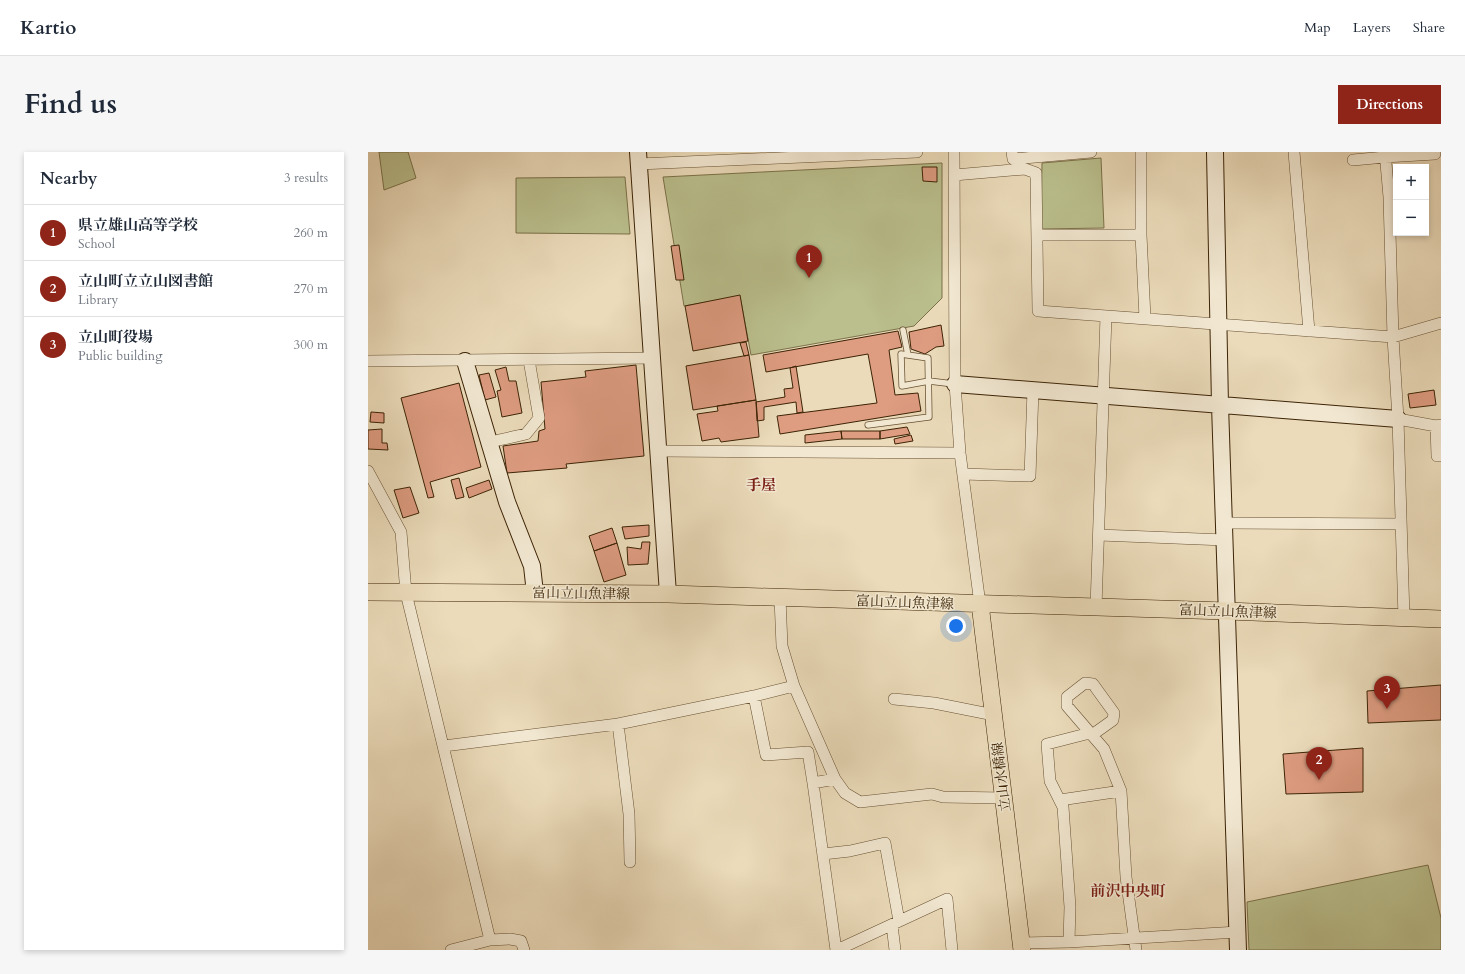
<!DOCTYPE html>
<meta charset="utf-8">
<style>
:root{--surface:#fff;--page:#f6f6f7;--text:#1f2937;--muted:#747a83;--line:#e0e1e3;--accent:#8f2418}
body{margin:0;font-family:Cardo,"Noto Serif JP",serif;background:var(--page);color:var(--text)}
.controls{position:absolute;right:12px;top:12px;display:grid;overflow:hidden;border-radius:0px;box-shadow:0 2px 6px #0003}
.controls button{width:36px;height:36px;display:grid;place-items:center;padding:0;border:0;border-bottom:1px solid var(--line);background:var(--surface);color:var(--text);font:20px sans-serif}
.you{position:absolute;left:588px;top:474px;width:14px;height:14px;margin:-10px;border:3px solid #fff;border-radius:50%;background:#1a73e8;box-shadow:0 0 0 6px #1a73e833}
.badge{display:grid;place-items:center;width:26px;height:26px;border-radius:50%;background:var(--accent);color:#fff;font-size:13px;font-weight:700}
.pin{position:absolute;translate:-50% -33px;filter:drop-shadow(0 1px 2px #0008)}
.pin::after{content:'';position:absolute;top:21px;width:14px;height:12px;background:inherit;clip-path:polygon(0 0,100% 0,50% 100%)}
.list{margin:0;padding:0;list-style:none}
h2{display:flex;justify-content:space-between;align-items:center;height:52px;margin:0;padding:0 16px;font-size:17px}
h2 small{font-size:13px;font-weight:400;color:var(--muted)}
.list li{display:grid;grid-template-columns:26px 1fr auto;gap:12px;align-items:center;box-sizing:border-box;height:56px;padding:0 16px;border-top:1px solid var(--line)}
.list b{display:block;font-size:15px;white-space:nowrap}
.list p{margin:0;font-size:13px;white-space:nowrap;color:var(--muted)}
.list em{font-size:13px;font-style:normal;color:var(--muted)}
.map{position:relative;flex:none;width:1073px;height:798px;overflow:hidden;border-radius:0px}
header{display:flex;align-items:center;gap:24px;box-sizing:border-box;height:56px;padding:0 20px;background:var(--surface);border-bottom:1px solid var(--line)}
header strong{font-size:19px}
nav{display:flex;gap:22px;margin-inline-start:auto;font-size:14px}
.intro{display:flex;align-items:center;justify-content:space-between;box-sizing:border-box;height:96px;padding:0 24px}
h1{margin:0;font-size:28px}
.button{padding:10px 18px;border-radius:0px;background:var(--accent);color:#fff;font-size:14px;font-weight:700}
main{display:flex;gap:24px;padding:0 24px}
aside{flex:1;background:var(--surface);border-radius:0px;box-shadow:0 2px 6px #0003}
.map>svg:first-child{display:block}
.green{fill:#babf8d;stroke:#7b7149}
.building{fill:#de9c81;stroke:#3c2305}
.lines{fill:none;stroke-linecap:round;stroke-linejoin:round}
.lane-casing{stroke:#685132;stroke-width:7}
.street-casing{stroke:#685132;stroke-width:12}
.secondary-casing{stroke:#3c2305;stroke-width:18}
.primary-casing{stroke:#3c2305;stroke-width:18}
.lane{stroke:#f2e8d2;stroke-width:5.5}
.street{stroke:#f2e8d2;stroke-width:11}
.secondary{stroke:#f2e8d2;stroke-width:16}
.primary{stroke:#ebdbba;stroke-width:17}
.labels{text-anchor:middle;stroke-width:3;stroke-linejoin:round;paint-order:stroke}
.street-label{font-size:14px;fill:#3c2305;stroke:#f2e8d2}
.neighbourhood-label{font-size:15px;font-weight:bold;fill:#7a1f14;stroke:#f2e8d2}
</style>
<header>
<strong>Kartio</strong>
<nav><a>Map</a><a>Layers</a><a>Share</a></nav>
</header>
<div class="intro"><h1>Find us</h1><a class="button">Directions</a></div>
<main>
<aside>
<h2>Nearby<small>3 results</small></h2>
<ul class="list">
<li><span class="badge">1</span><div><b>県立雄山高等学校</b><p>School</p></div><em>260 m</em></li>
<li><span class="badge">2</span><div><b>立山町立立山図書館</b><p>Library</p></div><em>270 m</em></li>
<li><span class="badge">3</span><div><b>立山町役場</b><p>Public building</p></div><em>300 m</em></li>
</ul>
</aside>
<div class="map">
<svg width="1073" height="798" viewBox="0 0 1073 798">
<rect width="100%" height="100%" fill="#ebdbba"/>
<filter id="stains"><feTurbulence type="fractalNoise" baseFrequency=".005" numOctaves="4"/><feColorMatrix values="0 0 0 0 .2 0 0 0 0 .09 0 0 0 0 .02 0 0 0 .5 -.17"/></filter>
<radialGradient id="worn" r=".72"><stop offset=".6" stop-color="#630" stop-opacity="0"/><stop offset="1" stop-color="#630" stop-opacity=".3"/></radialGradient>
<path class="green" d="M 11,0 L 40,0 L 48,26 L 16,38 Z
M 733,6 L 736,76 L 673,77 L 674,11 Z
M 574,11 L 574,146 L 546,174 L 383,203 L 372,144 L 316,154 L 295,25 Z
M 257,25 L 262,82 L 148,81 L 148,26 Z
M 1060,713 L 1073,766 L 1073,798 L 881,798 L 879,750 Z"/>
<path class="building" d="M 554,15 L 569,15 L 569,30 L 555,29 Z
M 311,93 L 316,128 L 308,128 L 303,94 Z
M 372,143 L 380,189 L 325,199 L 317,154 Z
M 573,173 L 576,194 L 568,195 L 557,202 L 543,197 L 541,180 Z
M 530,179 L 534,195 L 521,198 L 527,243 L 550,241 L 553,259 L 412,282 L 409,264 L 509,251 L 500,202 L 398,220 L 395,203 Z
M 378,190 L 381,203 L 376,204 L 372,191 Z
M 381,203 L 388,248 L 325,258 L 318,214 Z
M 268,213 L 276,304 L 198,312 L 199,316 L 139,321 L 135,294 L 170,289 L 171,279 L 177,277 L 173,230 L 218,225 L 217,219 Z
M 428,214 L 435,260 L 429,261 L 428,250 L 396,255 L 396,268 L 389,269 L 388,250 L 417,245 L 416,237 L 425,236 L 422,216 Z
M 138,215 L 141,229 L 148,229 L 154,261 L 134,265 L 129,239 L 133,238 L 127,218 Z
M 121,221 L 128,245 L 117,248 L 111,223 Z
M 91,231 L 113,315 L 62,330 L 66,345 L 60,346 L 33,246 Z
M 1066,238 L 1068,253 L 1042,256 L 1040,242 Z
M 388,248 L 391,285 L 353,290 L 351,286 L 334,289 L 329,262 L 350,259 L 349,254 Z
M 3,260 L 16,261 L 16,271 L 2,270 Z
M 539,275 L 542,282 L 512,287 L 512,279 Z
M 14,277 L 14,291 L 19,291 L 20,298 L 0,297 L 0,278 Z
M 473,279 L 474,287 L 437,291 L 437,283 Z
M 473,279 L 512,279 L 512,287 L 474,287 Z
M 543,283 L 545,289 L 527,292 L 526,287 Z
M 91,326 L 96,345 L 88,347 L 83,328 Z
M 121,328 L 124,337 L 101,346 L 98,336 Z
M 42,335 L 51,361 L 35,366 L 26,338 Z
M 281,373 L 281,384 L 257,387 L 254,375 Z
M 244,376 L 249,391 L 226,399 L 221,384 Z
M 274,390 L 282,390 L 280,412 L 260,413 L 259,395 L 273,397 Z
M 249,391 L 258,423 L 236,430 L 226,399 Z
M 1073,533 L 1073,568 L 1000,571 L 999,539 Z
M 995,596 L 995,640 L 918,642 L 915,602 Z"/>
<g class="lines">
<defs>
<path id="lane" d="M 535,178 L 540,203
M 500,273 L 561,265 L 560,206 L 533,202 L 534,234 L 561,229 L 586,232"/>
<path id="street" d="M 586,0 L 587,232 L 592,301 L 612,452
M 644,0 L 645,7 L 723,0
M 773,0 L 773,83 L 777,166
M 926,0 L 941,179
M 1017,0 L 1021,45 L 1025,185 L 1030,267 L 1036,466
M 985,8 L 1017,5 L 1067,2 L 1067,0
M 271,12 L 549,0
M 586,23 L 657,17 L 668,21 L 670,159 L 1025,185 L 1073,171
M 669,83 L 773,83
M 0,209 L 285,206
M 1030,267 L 1068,274 L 1073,273
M 1068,274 L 1069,304 L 1073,304
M 122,290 L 158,282 L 171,266 L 161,208
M 290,299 L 592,301
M 0,319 L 33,380 L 38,441 L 122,788 L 142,787 L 153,789 L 156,798
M 595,322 L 662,324 L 665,238
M 856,371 L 1033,372
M 731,383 L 857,388
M 728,455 L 738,164
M 426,534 L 467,627
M 386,544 L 398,603 L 440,600 L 445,631 L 468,798
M 526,547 L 566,551 L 626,563
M 250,572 L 261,662 L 262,710
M 724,583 L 745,568 L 746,561 L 725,532 L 717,531 L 699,545 L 699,554 L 736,597 L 753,639 L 758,725 L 768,798
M 76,594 L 250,572 L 386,544 L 426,534 L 414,494 L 412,446
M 445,631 L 467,627 L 477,641 L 492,650 L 564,642 L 575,645 L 635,646
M 692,648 L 753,639
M 455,702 L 482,699 L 517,691 L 531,769
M 524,773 L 527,798
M 701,790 L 702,755 L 695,655 L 682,629 L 679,592 L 722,581
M 653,791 L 701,790 L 870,780
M 83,798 L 122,788
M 469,798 L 579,747 L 584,798"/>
<path id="secondary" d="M 270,0 L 300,442
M 847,0 L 852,253 L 870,798
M 97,209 L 139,350 L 164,414 L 167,441
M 587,232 L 1030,267"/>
<path id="primary" d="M 0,440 L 300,442 L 858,459 L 1073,467
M 612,452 L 654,798"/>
</defs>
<use href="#lane" class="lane-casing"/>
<use href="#street" class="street-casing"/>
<use href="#secondary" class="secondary-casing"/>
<use href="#primary" class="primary-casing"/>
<use href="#lane" class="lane"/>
<use href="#street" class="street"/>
<use href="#secondary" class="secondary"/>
<use href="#primary" class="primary"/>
</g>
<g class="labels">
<g class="street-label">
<text transform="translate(213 441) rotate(1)" y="5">富山立山魚津線</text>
<text transform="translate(537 450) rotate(2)" y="5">富山立山魚津線</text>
<text transform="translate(860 459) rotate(2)" y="5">富山立山魚津線</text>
<text transform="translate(633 625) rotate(-97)" y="5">立山水橋線</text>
</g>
<g class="neighbourhood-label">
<text x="393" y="338">手屋</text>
<text x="760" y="744">前沢中央町</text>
</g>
</g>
<rect width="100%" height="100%" filter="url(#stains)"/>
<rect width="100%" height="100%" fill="url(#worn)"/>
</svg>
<div class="controls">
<button>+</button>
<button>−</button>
</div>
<div class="you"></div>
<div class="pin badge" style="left:441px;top:126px">1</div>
<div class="pin badge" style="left:951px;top:628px">2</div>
<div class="pin badge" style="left:1019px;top:557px">3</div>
</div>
</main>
